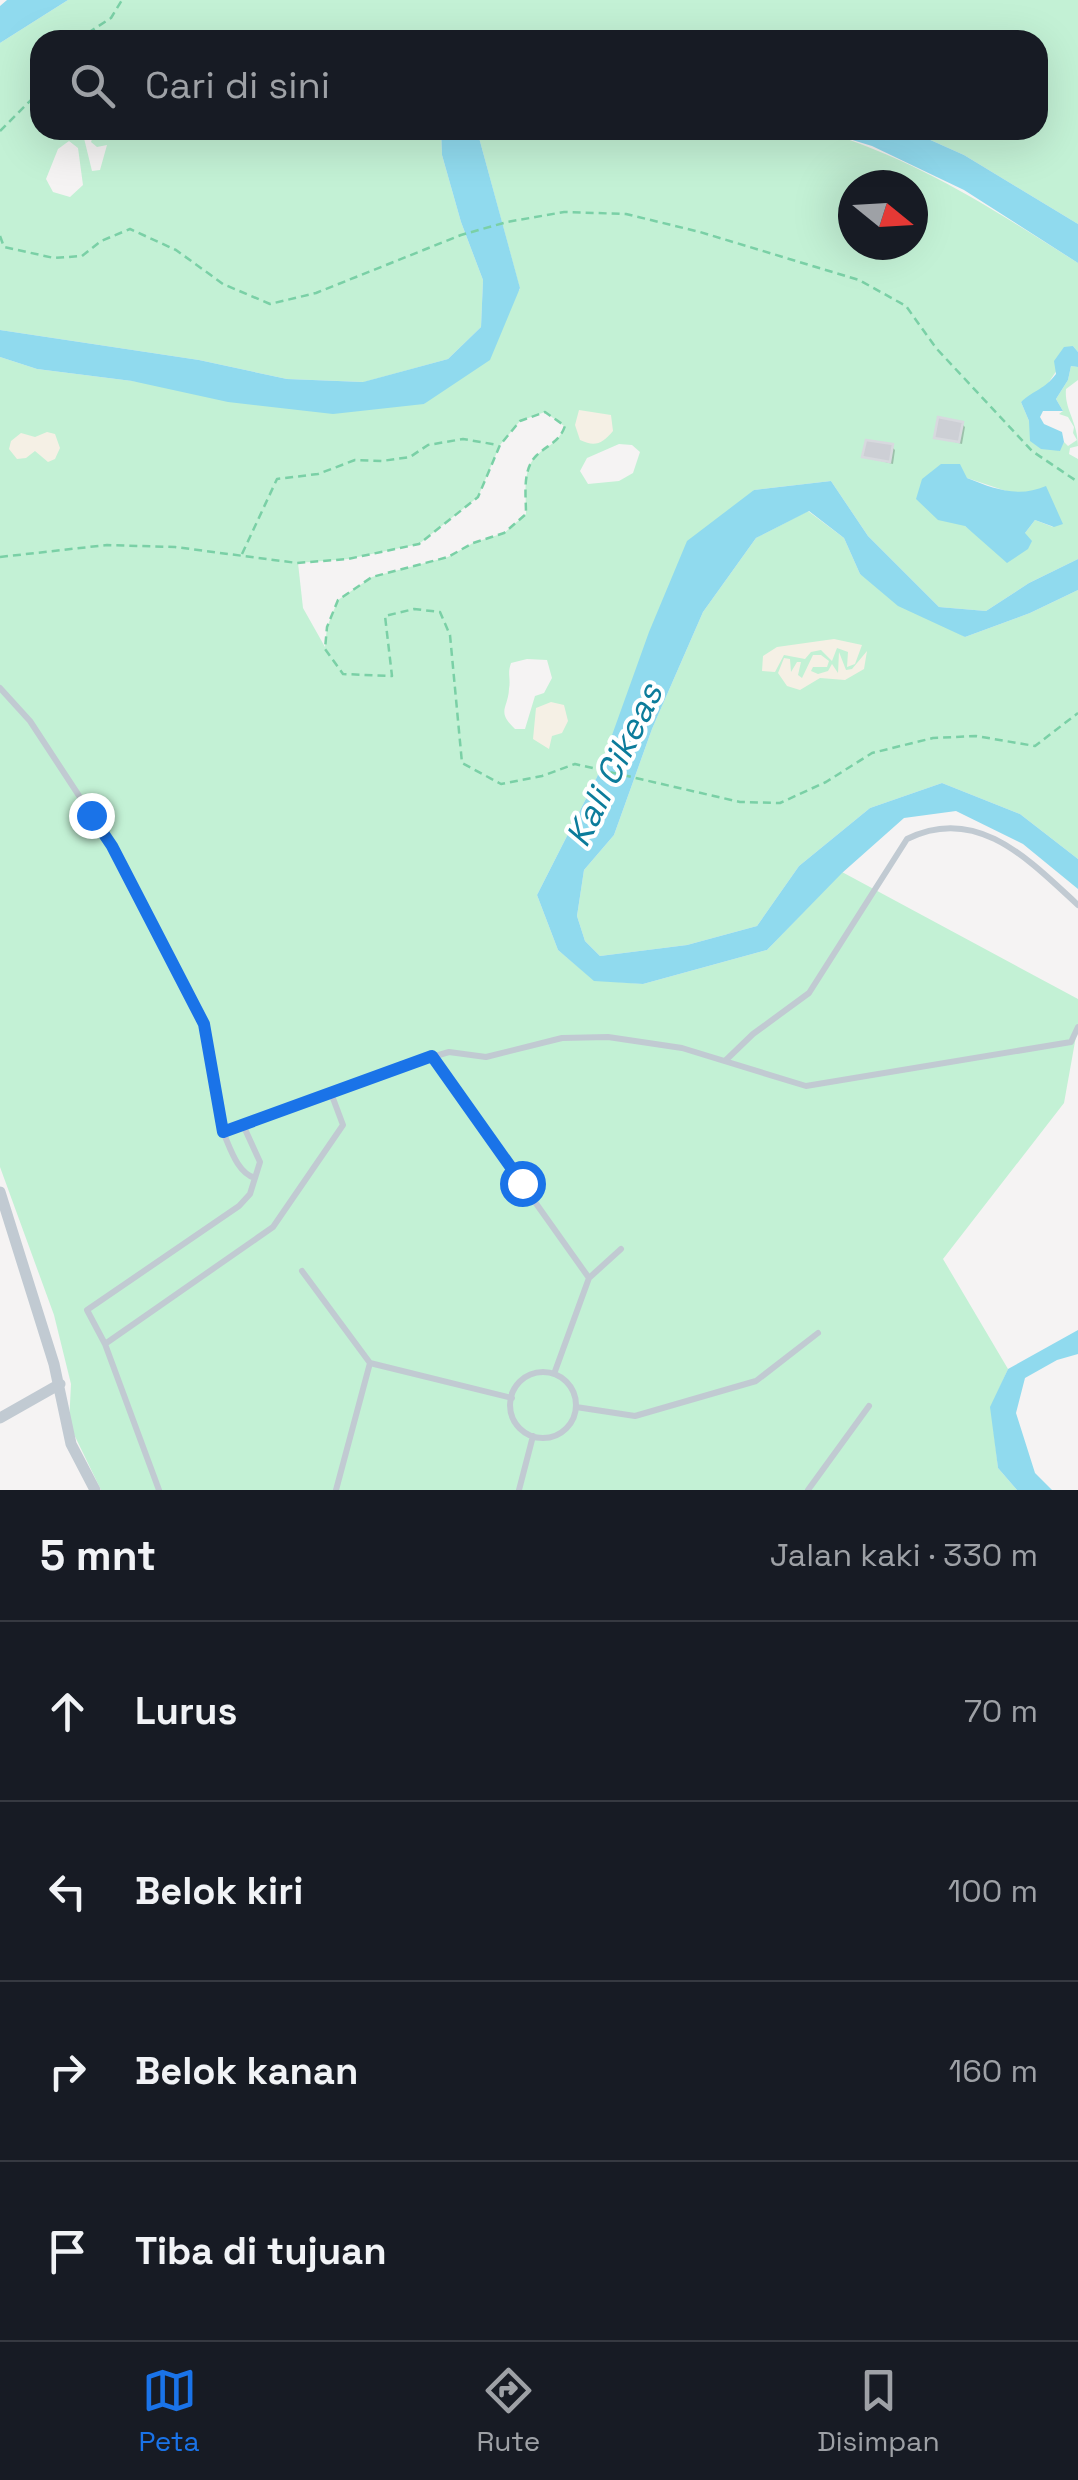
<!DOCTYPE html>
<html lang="id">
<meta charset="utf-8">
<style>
:root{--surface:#171b24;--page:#242831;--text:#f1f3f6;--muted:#9ea1a6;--line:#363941;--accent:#1a73e8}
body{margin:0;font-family:"Space Grotesk",sans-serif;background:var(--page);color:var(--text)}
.compass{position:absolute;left:838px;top:170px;width:90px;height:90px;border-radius:50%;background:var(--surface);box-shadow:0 10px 40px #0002;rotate:108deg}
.stop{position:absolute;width:30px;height:30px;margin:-22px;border:8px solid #1a73e8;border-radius:50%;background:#fff}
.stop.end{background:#1a73e8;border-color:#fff;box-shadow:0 2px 10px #0008}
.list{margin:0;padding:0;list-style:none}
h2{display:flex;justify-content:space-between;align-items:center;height:130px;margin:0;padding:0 40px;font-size:42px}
h2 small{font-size:32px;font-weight:400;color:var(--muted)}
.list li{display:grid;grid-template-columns:65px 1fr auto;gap:30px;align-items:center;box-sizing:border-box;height:180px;padding:0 40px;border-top:2px solid var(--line)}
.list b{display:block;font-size:38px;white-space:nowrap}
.list em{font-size:32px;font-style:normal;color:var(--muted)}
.icon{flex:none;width:55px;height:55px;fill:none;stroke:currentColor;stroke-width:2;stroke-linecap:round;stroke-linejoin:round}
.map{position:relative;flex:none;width:1078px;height:1490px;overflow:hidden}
.search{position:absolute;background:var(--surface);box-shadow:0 10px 40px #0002;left:30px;right:30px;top:30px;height:110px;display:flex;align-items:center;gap:25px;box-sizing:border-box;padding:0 35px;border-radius:30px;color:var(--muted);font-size:38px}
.sheet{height:850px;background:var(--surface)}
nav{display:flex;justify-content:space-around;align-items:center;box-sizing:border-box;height:140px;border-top:2px solid var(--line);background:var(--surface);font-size:28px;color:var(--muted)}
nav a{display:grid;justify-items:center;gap:5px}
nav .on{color:var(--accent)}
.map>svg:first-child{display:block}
.green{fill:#c3f1d5;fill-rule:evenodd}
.sand{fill:#f5f0e5}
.water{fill:#90daee}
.shadow{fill:#0003}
.building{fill:#cdcfd5;stroke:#d7d9de;stroke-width:2.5}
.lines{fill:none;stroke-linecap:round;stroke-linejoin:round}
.path{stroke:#7ad0a6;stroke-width:2.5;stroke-dasharray:8 5;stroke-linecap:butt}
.service{stroke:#c1cad2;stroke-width:6}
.minor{stroke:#c1cad2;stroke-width:11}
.route{stroke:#1a73e8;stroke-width:12}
.labels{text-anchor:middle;stroke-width:8;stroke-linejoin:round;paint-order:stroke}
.water-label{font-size:35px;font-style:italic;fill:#0c7c9b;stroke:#fff}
</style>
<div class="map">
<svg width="1078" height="1490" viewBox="0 0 1078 1490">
<rect width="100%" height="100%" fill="#f5f3f3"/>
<path class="green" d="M 68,0 L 1078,0 L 1078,224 L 964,155 L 908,130 L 1038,130 L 1038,40 L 40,40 L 40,130 L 82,130 L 92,171 L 100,170 L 107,145 L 97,147 L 91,142 L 95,130 L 99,130 L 101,139 L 112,130 L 441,130 L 442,155 L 461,222 L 483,280 L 481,327 L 448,359 L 364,382 L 287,379 L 199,360 L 0,330 L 0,43 ZM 69,141 L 78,148 L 83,185 L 70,197 L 53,192 L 46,179 L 58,149 Z
M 479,130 L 820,130 C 920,161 991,208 1078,263 L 1078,352 L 1073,346 L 1045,388 L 1021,402 L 1029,421 L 1059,451 L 1064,442 L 1068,446 L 1077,440 L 1073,433 L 1074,427 L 1068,417 L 1059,414 L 1063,411 L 1056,399 L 1068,380 L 1071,366 L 1078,367 L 1078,380 L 1066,389 C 1064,409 1078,422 1078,446 L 1070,448 L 1069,454 L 1078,459 L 1078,559 L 1029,583 L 986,611 L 939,607 L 868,536 L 831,481 L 754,490 L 604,755 L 597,777 L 537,895 L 558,950 L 594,980 L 643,984 L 767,950 L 842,872 L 1078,999 L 1078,1025 L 1064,1103 L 943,1259 L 1008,1369 L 991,1407 L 998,1468 L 1017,1490 L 101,1490 L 69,1424 L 71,1384 L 54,1315 L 0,1167 L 0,357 L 37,369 L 132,381 L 424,404 L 520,289 L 478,134 ZM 853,185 L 913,185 L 913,245 L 853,245 ZM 545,412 L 564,426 C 559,444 548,444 536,456 C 522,470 526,495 526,514 L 504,533 L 473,543 L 448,557 L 372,577 L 338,600 L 327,627 L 325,647 L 303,608 L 298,563 L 348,559 L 419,544 L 478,497 L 500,445 L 520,421 ZM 619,444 L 632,445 L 640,452 L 633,473 L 619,481 L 588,484 L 580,471 L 587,458 ZM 967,478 L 1009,492 L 1032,493 L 1053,527 L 1035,520 L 1025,533 L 985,541 L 965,526 ZM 527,659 L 547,660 L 552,678 L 544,693 L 535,696 L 525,729 L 515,729 C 496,711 508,709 509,689 C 511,678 507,674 511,663 Z
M 808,511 L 844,538 L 860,574 L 965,637 L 1030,613 L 1078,590 L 1078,859 L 1020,814 L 942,783 L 870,808 L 799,866 L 757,926 L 687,945 L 600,956 L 585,941 L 577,916 L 584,870 L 614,835 L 652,729 L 703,612 L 756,538 Z"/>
<path class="sand" d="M 579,410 L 611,415 L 613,431 C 602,444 595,447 580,440 L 575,425 Z
M 47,432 L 55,434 L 60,448 L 55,459 L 48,462 L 35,451 L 26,458 L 17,459 L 9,449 L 11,441 L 21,433 L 35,437 Z
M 834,639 L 862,645 L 855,664 L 847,667 L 848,652 L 837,648 L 832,661 L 821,650 L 811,652 L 805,659 L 784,655 L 775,672 L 762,671 L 763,656 L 777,647 Z
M 867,651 L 864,669 L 845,680 L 820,678 L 800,690 L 787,686 L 778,673 L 784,658 L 790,659 L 791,672 L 797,662 L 801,662 L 798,675 L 802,678 L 813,655 L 821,655 L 829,661 L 827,667 L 813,667 L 811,671 L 818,674 L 828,671 L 832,664 L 838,673 L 839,652 L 846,670 L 852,669 Z
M 551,702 L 564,705 L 568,721 L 562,733 L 552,736 L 549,749 L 533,739 L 536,708 Z"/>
<path class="water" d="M 7,0 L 68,0 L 0,43 L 0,6 Z
M 441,130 L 479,130 L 478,134 L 520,288 L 490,360 L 424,404 L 333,414 L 228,402 L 132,381 L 37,369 L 0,357 L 0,330 L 199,360 L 287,379 L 363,382 L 448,359 L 481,327 L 483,280 L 461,222 L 442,155 Z
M 820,130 L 908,130 L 964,155 L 1078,224 L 1078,263 L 964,190 L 872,146 Z
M 1073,346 L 1078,352 L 1078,367 L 1071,366 L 1068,380 L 1056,399 L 1063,411 L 1043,411 L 1040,417 L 1044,424 L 1062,432 L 1064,442 L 1060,451 L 1041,449 L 1030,441 L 1029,421 L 1021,402 C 1035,389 1044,390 1056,374 L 1054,361 L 1064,347 Z
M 941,464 L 960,464 L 967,478 C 994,489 1019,498 1046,486 L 1063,524 L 1054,527 L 1035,520 L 1025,533 L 1032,541 L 1028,549 L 1007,563 L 965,526 L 938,520 L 916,499 L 922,479 Z
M 831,481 L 868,536 L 939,607 L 986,611 L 1029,583 L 1078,559 L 1078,590 L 1030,613 L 965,637 L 898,606 L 860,574 L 844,538 L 809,511 L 756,538 L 703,612 L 652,729 L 614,835 L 584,870 L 577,916 L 585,941 L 600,956 L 687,945 L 757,926 L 799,866 L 870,808 L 942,783 L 1020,814 L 1078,859 L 1078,889 L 1023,844 L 956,811 L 904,818 L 842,873 L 767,950 L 643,984 L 594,981 L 558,950 L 537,895 L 597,777 L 649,632 L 687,541 L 754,490 Z
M 1078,1330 L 1078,1354 L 1057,1360 L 1025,1378 L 1016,1413 L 1035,1473 L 1052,1490 L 1017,1490 L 998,1468 L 990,1407 L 1008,1369 Z"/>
<path class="shadow" d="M 962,424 L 965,427 L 962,444 L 937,437 Z
M 892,447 L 895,450 L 893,464 L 865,457 Z"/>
<path class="building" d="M 938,417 L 963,422 L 959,442 L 934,438 Z
M 866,440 L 893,444 L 890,462 L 862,457 Z"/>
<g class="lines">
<path class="path" d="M 77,40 L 111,18 L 122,0
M 0,131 L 40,91
M 0,236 L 4,247 L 54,258 L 82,256 L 101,241 L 130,229 L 176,250 L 223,284 L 270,304 L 316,293 L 461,235 L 507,222 L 564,212 L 626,214 L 700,232 L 859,280 L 906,306 L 936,348 L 1032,451 L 1078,482
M 242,554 L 277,479 L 318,474 L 355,460 L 382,461 L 410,457 L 428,445 L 463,439 L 498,445
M 0,557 L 107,545 L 175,547 L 297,563 L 348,559 L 419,544 L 478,497 L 500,445 L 520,421 L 545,412 L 565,426 C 559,443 548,444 536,456 C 522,470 526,495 526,514 L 504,533 L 473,543 L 448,557 L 372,577 L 338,600 L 327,627 L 325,649 L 343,674 L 392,676 L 385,616 L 414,609 L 440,612 L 450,635 L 462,763 L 501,784 L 542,776 L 575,764 L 740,802 L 780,803 L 826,782 L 872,753 L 933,738 L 976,736 L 1035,746 L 1078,713"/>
<path class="service" d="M 0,688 L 30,721 L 112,846 L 204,1025 L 223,1132 L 432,1057 L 449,1052 L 486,1057 L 562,1038 L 608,1037 L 682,1048 L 806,1086 L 1071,1042 L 1078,1027
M 432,1057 L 589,1278
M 726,1060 L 753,1034 L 809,993 L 907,839 C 977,804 1029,860 1078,905
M 223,1132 C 230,1147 237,1173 255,1178
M 302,1271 L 370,1363 L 512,1398
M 105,1344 L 273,1227 L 343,1125 L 331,1093
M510 1405a33 33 0 1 1 66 0a33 33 0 1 1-66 0Z
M 554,1374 L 589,1278 L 621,1249
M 576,1407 L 635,1416 L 756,1381 L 818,1333
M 159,1490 L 105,1344 L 87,1310 L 239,1206 L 250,1194 L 260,1162 L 244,1127
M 336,1490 L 370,1363
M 519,1490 L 533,1436
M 808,1490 L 869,1406"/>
<path class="minor" d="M 0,1192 L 54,1364 L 71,1444 L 95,1490
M 0,1418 L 60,1384"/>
</g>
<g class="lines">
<path class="route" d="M 91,815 L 112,846 L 204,1024 L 223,1132 L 432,1056 L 522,1183"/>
</g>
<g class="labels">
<g class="water-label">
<text transform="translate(614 765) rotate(-64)" y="12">Kali Cikeas</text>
</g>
</g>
</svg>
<svg class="compass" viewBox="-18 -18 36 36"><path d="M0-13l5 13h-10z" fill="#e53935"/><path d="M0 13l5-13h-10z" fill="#9ea1a6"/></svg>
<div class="stop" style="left:522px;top:1183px"></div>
<div class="stop end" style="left:91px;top:815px"></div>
<div class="search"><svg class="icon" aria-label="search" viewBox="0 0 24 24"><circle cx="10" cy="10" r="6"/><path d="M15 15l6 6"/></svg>Cari di sini</div>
</div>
<section class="sheet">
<h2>5 mnt<small>Jalan kaki · 330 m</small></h2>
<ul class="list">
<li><svg class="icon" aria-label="ahead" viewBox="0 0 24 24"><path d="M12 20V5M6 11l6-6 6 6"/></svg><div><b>Lurus</b></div><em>70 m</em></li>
<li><svg class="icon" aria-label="left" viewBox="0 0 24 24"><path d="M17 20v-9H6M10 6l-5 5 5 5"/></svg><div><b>Belok kiri</b></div><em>100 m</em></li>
<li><svg class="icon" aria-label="right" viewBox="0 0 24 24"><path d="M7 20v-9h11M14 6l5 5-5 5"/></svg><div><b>Belok kanan</b></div><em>160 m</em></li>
<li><svg class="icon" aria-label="arrive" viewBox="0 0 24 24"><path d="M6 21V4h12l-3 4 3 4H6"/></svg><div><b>Tiba di tujuan</b></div></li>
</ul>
</section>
<nav>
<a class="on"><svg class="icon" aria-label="map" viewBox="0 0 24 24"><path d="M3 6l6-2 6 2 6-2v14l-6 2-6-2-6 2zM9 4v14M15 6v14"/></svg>Peta</a>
<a><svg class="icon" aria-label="directions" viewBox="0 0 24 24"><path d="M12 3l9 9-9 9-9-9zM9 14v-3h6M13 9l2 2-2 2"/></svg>Rute</a>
<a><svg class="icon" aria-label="saved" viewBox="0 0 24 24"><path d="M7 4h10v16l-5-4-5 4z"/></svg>Disimpan</a>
</nav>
